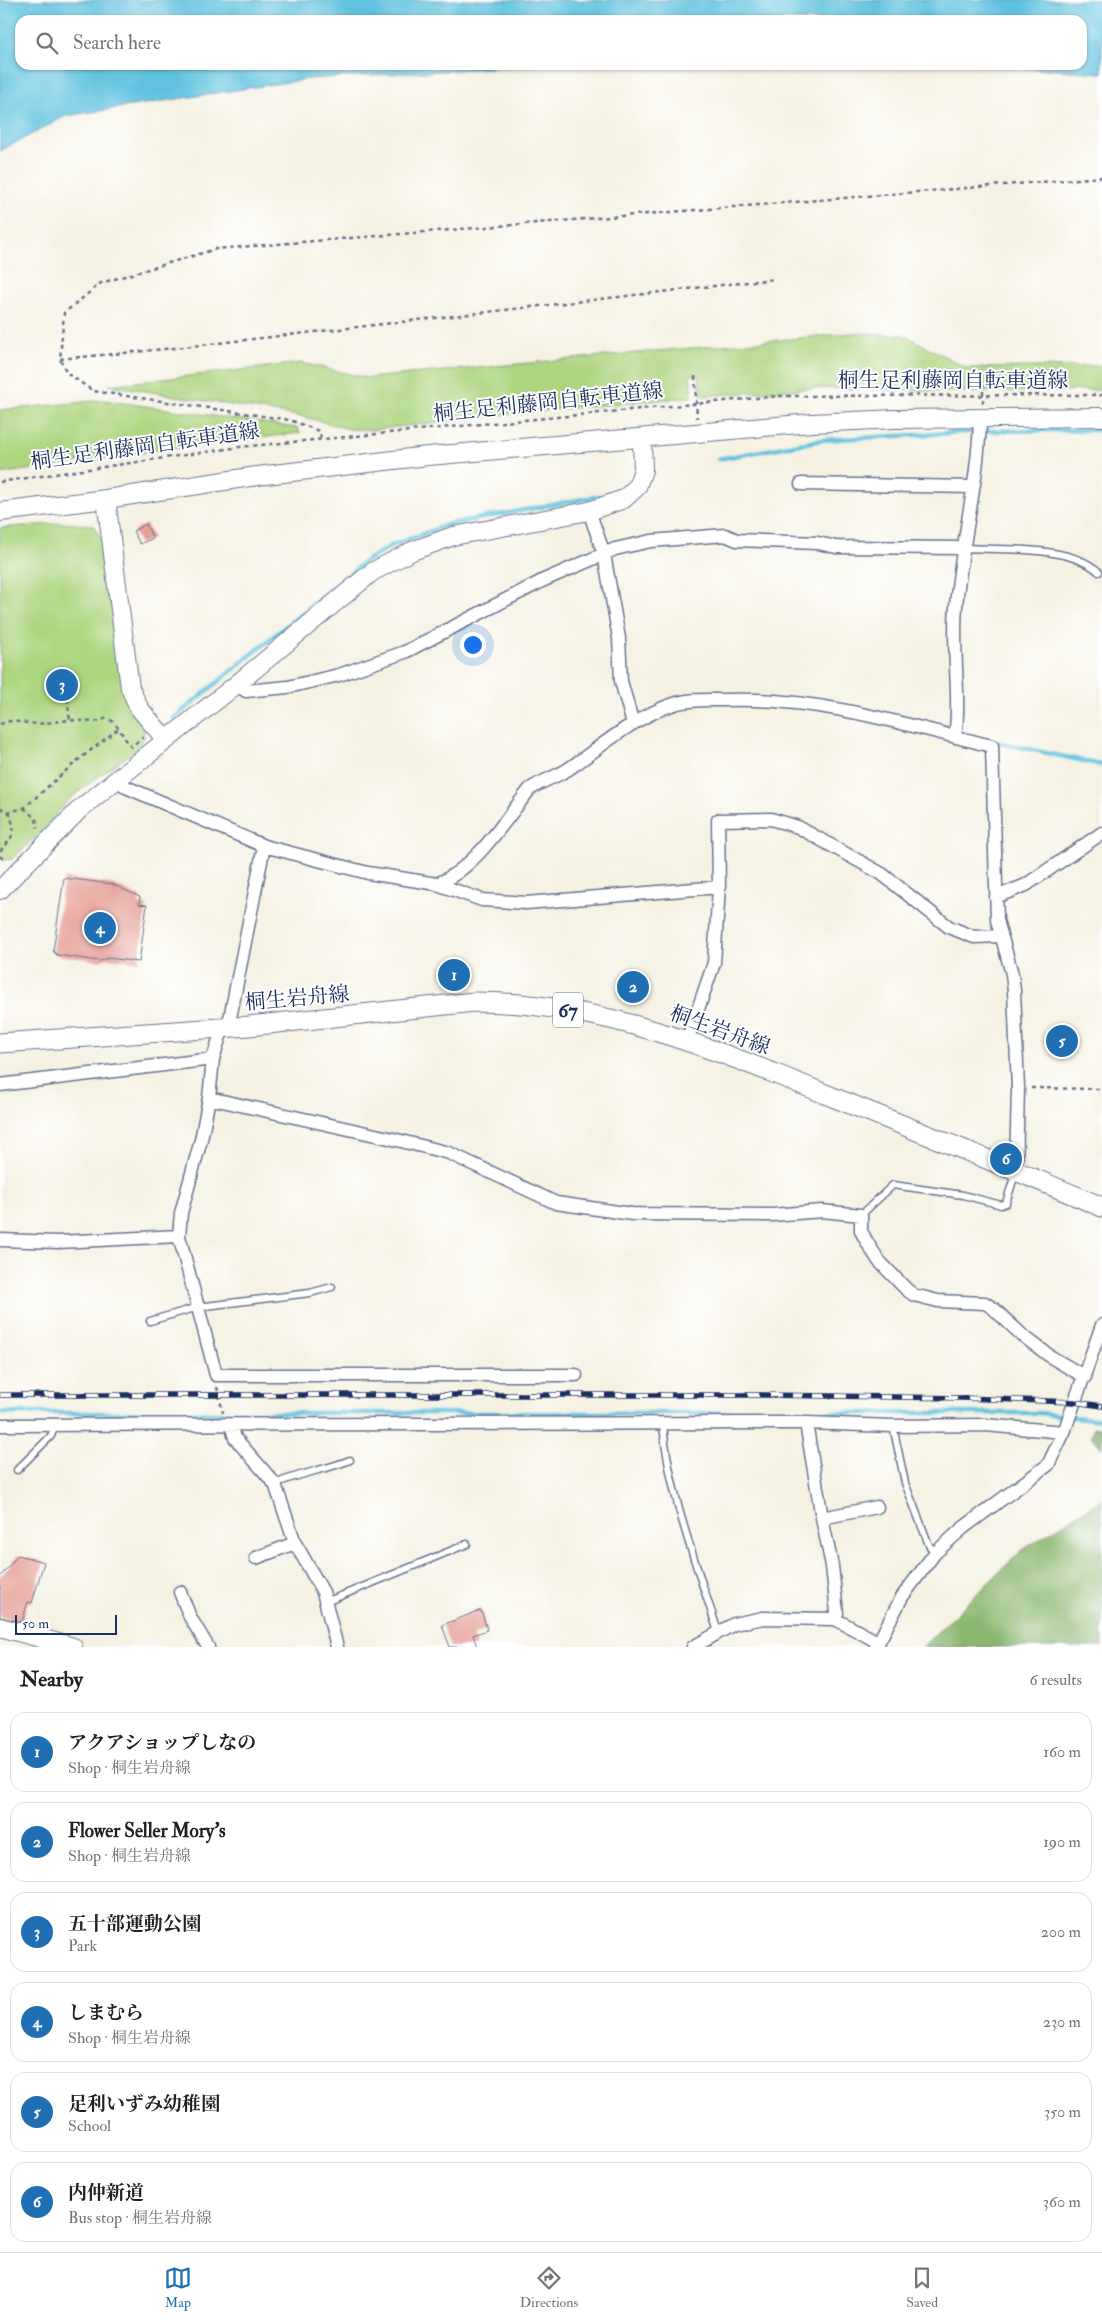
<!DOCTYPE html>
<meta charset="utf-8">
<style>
:root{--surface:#fff;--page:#f6f6f6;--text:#202124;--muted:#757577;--line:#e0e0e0;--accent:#1f6fb2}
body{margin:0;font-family:"IM FELL Double Pica","Noto Serif JP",serif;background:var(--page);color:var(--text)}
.scale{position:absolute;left:15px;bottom:12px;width:102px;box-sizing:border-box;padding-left:5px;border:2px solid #1b2f5e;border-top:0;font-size:14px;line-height:18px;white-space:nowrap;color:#1b2f5e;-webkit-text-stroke:4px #fff;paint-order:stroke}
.you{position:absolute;left:472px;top:644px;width:18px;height:18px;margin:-12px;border:4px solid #fff;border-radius:50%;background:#1a73e8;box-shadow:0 0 0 8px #1a73e833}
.badge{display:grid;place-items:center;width:32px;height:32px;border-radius:50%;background:var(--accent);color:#fff;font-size:16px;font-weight:700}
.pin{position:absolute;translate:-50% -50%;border:2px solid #fff;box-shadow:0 1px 5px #0006}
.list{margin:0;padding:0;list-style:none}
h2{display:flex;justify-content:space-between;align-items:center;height:65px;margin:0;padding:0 20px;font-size:21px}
h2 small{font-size:16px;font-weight:400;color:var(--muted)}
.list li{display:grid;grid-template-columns:32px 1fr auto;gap:15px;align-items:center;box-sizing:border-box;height:80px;margin:0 10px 10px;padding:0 10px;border:1px solid var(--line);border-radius:15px}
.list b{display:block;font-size:19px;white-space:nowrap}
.list p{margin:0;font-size:16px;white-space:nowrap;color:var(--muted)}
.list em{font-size:16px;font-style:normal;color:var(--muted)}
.icon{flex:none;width:28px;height:28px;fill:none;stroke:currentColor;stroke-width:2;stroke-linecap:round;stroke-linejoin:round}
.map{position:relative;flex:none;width:1102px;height:1647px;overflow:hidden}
.search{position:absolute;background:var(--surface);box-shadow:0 1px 4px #0004;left:15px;right:15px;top:15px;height:55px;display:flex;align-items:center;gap:12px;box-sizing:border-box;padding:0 18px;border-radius:15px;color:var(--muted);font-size:19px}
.sheet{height:605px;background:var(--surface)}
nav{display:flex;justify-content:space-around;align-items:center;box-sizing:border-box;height:70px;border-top:1px solid var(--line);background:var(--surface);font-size:14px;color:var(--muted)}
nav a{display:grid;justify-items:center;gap:2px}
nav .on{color:var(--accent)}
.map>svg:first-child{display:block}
.green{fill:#add580;stroke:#64826f}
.forest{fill:#8ab66e;stroke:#527266}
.water{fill:#61c2df;stroke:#3e789e}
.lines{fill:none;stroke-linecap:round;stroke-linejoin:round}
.stream{stroke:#61c2df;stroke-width:4.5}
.building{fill:#e69f97}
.lane-casing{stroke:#67738d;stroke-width:9}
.street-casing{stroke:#67738d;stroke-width:15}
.secondary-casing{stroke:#67738d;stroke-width:20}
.primary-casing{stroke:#67738d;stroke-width:21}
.path{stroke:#67738d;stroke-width:2.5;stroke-dasharray:4 4;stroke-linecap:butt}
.lane{stroke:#fff;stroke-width:6}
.street{stroke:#fff;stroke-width:12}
.secondary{stroke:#fff;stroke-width:18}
.primary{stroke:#fff;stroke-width:19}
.rail-casing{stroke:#1b2f5e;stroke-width:5.5}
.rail{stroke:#fff;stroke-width:4;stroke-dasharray:11;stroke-linecap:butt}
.labels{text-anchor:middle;stroke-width:4;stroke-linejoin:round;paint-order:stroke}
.shield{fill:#fff;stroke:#5f6d8e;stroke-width:1}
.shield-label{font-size:20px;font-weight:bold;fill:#1b2f5e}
.street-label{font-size:21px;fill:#1b2f5e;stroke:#fff}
</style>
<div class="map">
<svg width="1102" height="1647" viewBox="0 0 1102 1647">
<rect width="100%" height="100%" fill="#fff"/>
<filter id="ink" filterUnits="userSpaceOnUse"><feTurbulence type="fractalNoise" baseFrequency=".02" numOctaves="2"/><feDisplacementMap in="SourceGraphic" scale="10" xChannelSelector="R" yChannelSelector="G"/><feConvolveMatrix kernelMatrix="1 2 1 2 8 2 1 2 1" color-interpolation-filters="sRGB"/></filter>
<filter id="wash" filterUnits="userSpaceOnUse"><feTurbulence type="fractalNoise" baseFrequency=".0096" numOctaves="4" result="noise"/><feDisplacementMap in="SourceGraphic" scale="20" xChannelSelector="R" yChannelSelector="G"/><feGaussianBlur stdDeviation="1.12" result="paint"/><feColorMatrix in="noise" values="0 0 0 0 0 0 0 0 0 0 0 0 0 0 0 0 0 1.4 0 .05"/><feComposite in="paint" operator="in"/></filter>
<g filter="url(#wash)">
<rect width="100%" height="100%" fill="#f5f2e3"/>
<path class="green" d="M 852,333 L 904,335 L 967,368 L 1102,366 L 1102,390 L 967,392 L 819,388 L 703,396 L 700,394 L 699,375 L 690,375 L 692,395 L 690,397 L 518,413 L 371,430 L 349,429 L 304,417 L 109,385 L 302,363 L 367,378 Z
M 104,400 L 298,428 L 300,433 L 136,453 L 0,474 L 0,410 Z
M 59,523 L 93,525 L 104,544 L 144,730 L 144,738 L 137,749 L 88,784 L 69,800 L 37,836 L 12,859 L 4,860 L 0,857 L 0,528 Z"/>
<path class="forest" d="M 1094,1427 L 1102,1429 L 1102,1448 L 1091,1436 Z
M 1102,1499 L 1102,1647 L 922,1647 L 1021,1551 Z"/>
<path class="water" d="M 0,0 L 1102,0 L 1102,73 L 977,65 L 1082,65 L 1082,20 L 20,20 L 20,65 L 540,65 L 308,79 L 66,116 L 0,151 Z"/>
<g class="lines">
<path class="stream" d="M 718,459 L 822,440 L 987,431 L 1102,430
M 174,718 L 364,562 L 393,545 L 449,524 L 599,496
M 996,742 L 1102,765
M 0,1413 L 1039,1413 L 1102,1420"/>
</g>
<g id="blocks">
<path class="building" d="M 146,524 L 153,538 L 140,544 L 133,531 Z
M 64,878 L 112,884 L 140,897 L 139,904 L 147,905 L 139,962 L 108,958 L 100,961 L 57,955 L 53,951 Z
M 18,1555 L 44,1562 L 32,1603 L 28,1602 L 22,1622 L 0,1617 L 0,1577 Z
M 481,1610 L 487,1630 L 473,1635 L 477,1647 L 450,1647 L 442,1625 Z"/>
</g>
</g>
<g filter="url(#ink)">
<use href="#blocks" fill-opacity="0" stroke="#67738d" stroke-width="1"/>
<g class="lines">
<defs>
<path id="lane" d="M 963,548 C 1002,550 1070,545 1099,572
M 861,1215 L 893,1185 L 963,1195 L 1001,1205 L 1006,1203 L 1015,1174
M 150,1321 L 198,1307 L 310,1293 L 332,1287
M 663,1425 C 669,1494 697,1566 718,1632
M 893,1426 L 905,1483 L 929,1545 L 935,1553
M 17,1470 L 51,1436 L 55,1426
M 275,1484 C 299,1473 326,1470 350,1460
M 326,1602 L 467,1544"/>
<path id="street" d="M 801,484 L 973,487
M 589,511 L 604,554 L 615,549 L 651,541 L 725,535 L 737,540 L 818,543 L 836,547 L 962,548
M 237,684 L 246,691 L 288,687 L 339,675 L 405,652 L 544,580 L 604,554 L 619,638 L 621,681 L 633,724
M 955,737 C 961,696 952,649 956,607 C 961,543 979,481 980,417
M 117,778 L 126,787 L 264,846 L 368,873 L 437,884 L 482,900 L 526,903 L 719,887
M 264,846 L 230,1018 L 220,1036 L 213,1059 L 209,1098 L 201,1140 L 181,1213 L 179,1236 L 216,1375 L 576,1375
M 437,884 C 476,868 504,821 530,789 C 542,781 555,777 567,770 C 601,747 634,717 674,704 C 689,699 707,700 723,700 C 815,696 903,724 992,746 L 997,920 L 1012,974 L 1014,991 L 1018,1088 L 1016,1170
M 996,897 L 1026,885 L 1102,833
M 687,1041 L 714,963 L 719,887 L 718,820 L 771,819 L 798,827 L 882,874 L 949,927 L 974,937 L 1001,936
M 0,1085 L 213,1059
M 209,1098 L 389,1138 L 449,1153 L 556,1203 L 632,1214 L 772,1215 L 822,1211 L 861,1215 L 861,1231 L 868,1244 L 879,1261 L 907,1290 L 914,1295 L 938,1301 L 985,1303 L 993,1308 L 1022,1335 L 1051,1357 L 1085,1377
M 0,1240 L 58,1242 L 179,1236
M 806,1423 L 822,1518 L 832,1566 L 837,1613 L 835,1619
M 0,1425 L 806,1423 L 893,1426 L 985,1425 L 1064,1432
M 231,1425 L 235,1438 L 275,1484 L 295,1543 L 323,1592 L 337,1647
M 822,1518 L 877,1507
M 256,1558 L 295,1543
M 180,1592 L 190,1617 L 208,1647
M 693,1647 L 734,1624 L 763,1618 L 835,1619 L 878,1642
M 876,1647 L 902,1597 L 935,1553 L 963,1528 L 1048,1465 L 1064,1432 L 1102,1325"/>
<path id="secondary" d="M 106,499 L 130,688 L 139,708 L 166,740
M 0,512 L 106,499 L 257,476 L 428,456 L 812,423 L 895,419 L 1102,417
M 0,890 L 81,808 L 237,684 L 372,572 L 412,551 L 453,536 L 589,511 L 624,499 L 637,487 L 643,470 L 642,438
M 0,1627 L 73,1647"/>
<path id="primary" d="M 0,1043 L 249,1026 L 474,1002 C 604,1002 722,1052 840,1100 C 928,1135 1015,1170 1102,1207"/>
</defs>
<use href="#lane" class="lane-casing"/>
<use href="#street" class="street-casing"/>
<use href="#secondary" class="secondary-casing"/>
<use href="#primary" class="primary-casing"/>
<path class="path" d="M 60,359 L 175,348 L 774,279
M 695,376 L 697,418
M 983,403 L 983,379
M 321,438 L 319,431 L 290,420 L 93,391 L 67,373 L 60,359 L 64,313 L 101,283 L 216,249 L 1102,177
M 0,482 L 240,447 L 778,396 L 1102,395
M 66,691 L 70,720
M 0,724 L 10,721 L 37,724 L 70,720 L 94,722 L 108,718 C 118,724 123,737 131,747 L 143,737
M 0,808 L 9,812 L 24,808 L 77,761 L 118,729
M 24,808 L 36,819 L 38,828
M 0,851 C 15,836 16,831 9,812
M 0,856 L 4,860
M 1031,1088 L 1102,1089
M 217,1387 L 223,1413"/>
<use href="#lane" class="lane"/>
<use href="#street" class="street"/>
<use href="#secondary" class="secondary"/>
<use href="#primary" class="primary"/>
<defs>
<path id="rail" d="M 0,1395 L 763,1395 L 962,1398 L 1074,1402 L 1102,1406"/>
</defs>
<use href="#rail" class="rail-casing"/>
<use href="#rail" class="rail"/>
</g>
</g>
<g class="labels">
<rect class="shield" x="553" y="992.5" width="30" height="35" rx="4"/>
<g class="shield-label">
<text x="568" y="1017">67</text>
</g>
<g class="street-label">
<text x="953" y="387">桐生足利藤岡自転車道線</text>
<text transform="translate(548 402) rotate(-6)" y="7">桐生足利藤岡自転車道線</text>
<text transform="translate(145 446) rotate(-8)" y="7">桐生足利藤岡自転車道線</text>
<text transform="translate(297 998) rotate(-5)" y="7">桐生岩舟線</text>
<text transform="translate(720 1030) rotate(20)" y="7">桐生岩舟線</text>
</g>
</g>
</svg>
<div class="scale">50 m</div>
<div class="you"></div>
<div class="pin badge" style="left:454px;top:975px">1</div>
<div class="pin badge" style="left:633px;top:987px">2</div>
<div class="pin badge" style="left:62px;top:685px">3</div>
<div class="pin badge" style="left:100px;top:928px">4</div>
<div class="pin badge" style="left:1062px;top:1041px">5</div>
<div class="pin badge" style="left:1006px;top:1159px">6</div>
<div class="search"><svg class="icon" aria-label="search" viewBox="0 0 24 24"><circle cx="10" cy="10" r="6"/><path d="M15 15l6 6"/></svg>Search here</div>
</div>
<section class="sheet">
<h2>Nearby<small>6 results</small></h2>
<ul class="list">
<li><span class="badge">1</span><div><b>アクアショップしなの</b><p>Shop · 桐生岩舟線</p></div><em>160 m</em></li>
<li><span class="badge">2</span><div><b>Flower Seller Mory's</b><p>Shop · 桐生岩舟線</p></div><em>190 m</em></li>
<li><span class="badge">3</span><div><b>五十部運動公園</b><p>Park</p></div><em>200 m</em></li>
<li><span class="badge">4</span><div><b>しまむら</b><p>Shop · 桐生岩舟線</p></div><em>230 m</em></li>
<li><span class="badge">5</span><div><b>足利いずみ幼稚園</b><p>School</p></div><em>350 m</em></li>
<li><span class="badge">6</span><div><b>内仲新道</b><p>Bus stop · 桐生岩舟線</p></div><em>360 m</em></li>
</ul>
</section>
<nav>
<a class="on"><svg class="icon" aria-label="map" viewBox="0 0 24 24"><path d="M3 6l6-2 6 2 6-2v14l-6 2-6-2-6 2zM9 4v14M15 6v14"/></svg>Map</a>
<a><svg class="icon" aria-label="directions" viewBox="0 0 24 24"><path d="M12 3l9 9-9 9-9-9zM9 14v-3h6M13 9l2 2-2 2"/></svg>Directions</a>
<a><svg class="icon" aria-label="saved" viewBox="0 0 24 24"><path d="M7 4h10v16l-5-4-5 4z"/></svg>Saved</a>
</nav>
